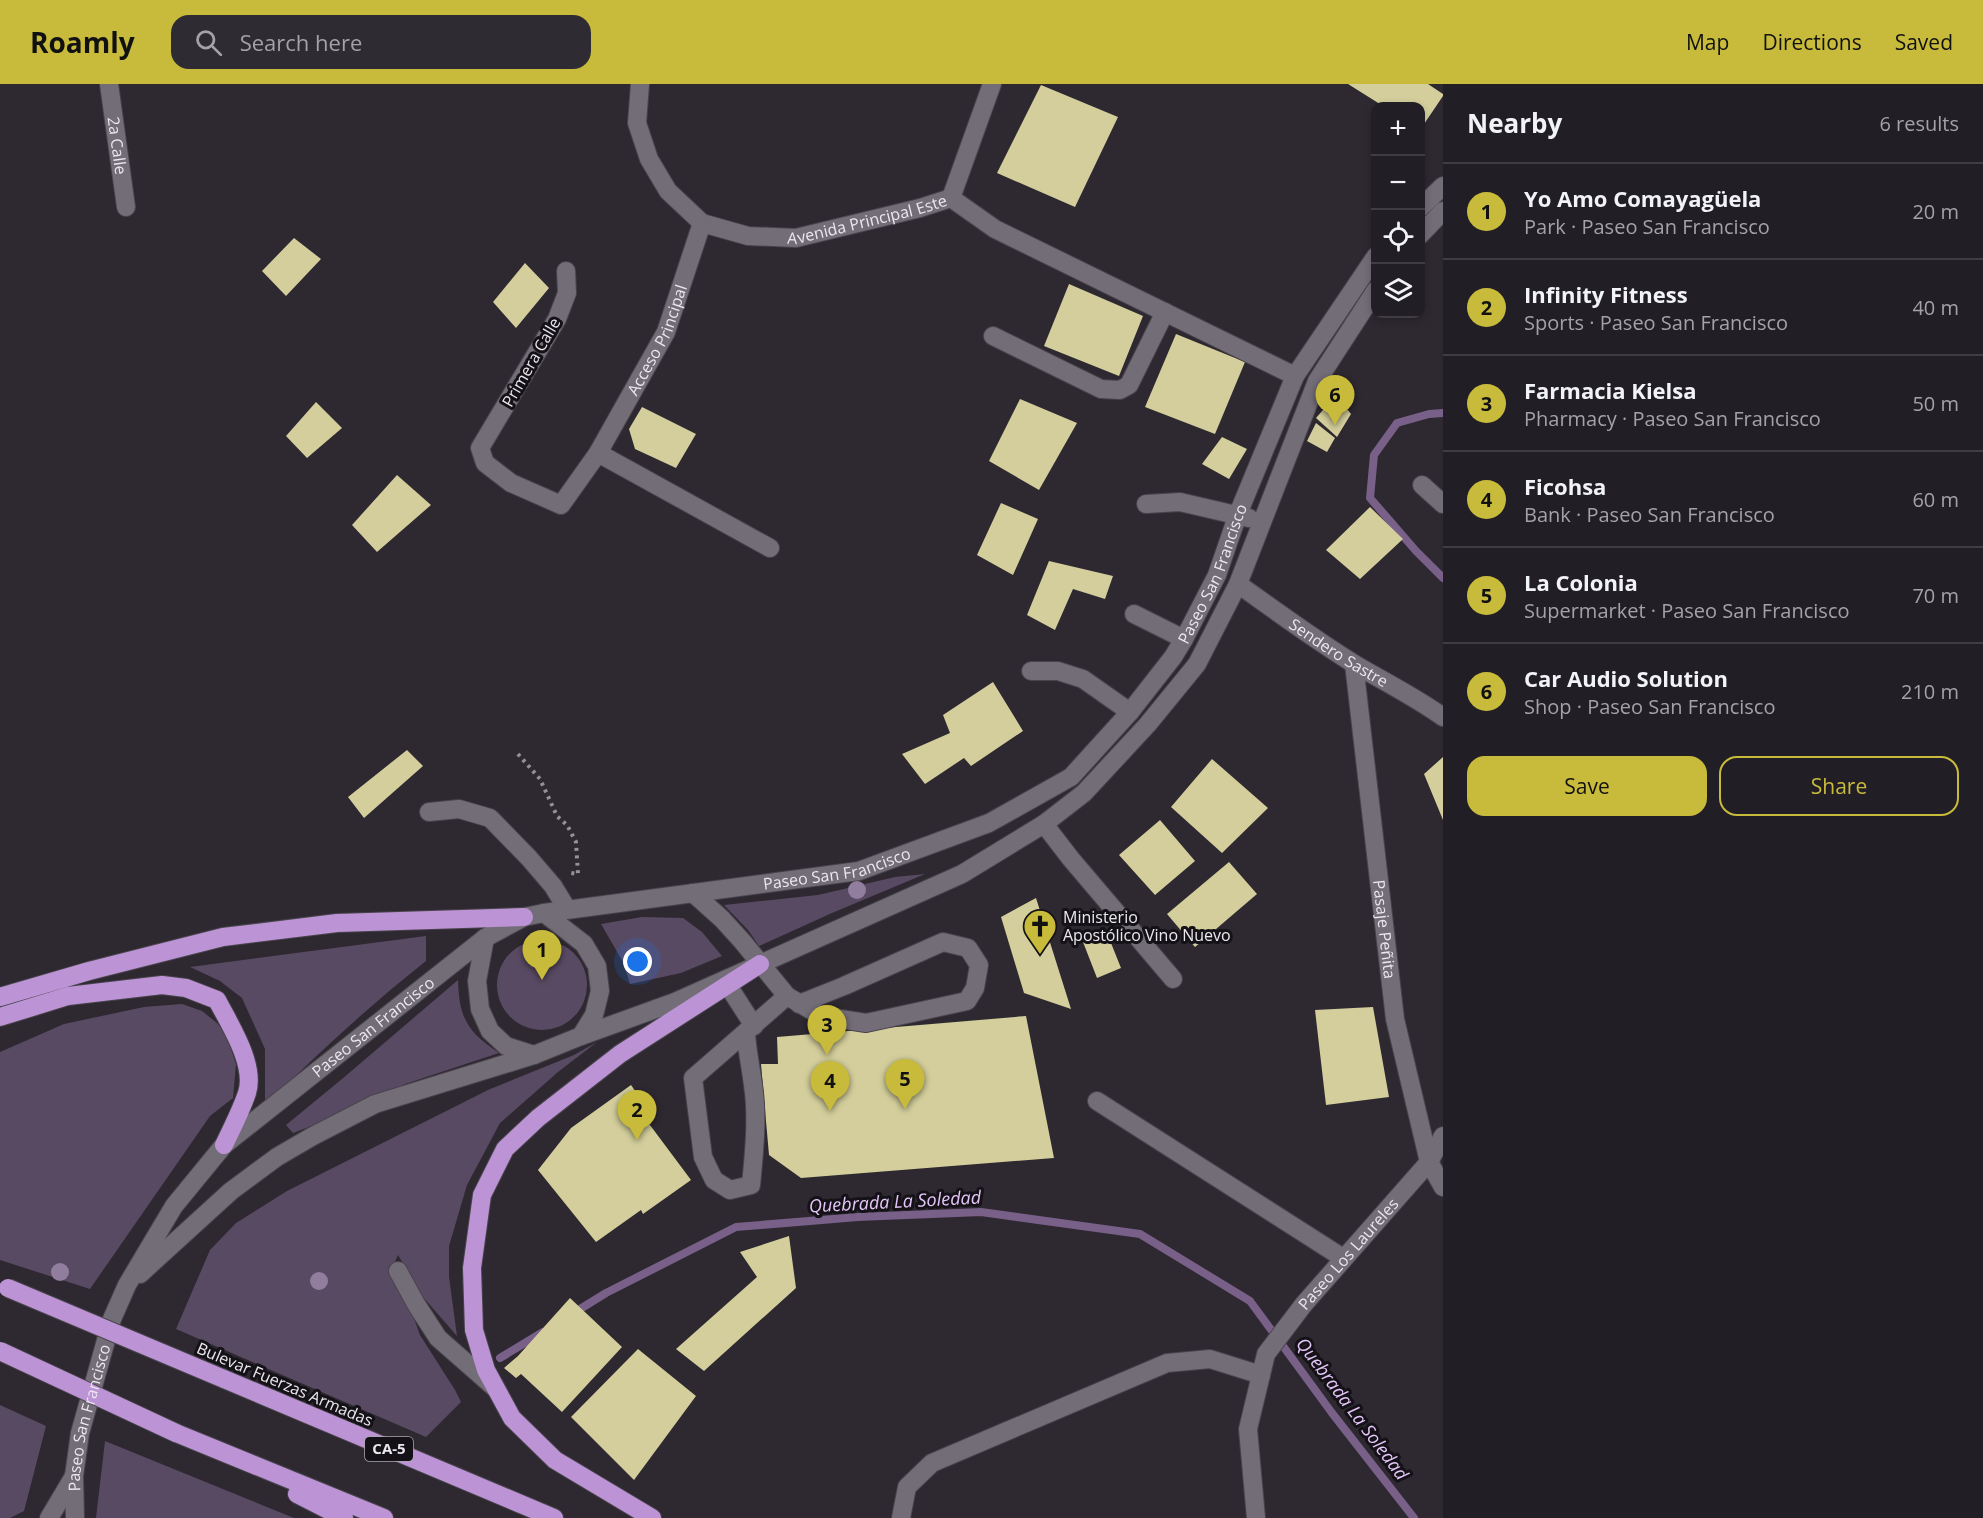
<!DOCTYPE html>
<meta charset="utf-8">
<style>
:root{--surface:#221e25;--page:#2e2b32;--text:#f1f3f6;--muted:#a2a2a7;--line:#3f3c42;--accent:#c8bb3b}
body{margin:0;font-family:"Open Sans",sans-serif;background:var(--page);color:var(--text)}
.controls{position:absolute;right:18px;top:18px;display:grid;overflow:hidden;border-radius:12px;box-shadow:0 3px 9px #0003}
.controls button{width:54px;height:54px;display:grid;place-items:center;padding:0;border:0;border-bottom:2px solid var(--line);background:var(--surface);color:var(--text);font:30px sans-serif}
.you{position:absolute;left:638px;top:878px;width:21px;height:21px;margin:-15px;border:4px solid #fff;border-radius:50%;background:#1a73e8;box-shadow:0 0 0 9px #1a73e833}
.badge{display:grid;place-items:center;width:39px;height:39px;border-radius:50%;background:var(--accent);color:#111;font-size:20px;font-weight:700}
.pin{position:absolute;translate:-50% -50px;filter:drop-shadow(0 2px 3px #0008)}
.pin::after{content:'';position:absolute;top:32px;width:21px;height:18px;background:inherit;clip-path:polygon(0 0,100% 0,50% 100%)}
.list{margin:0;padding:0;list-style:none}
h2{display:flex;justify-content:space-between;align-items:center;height:78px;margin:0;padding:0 24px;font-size:26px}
h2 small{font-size:20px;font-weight:400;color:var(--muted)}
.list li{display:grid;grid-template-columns:39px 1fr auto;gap:18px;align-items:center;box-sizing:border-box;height:96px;padding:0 24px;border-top:2px solid var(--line)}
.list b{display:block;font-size:22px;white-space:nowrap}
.list p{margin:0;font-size:20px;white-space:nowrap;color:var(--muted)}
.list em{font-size:20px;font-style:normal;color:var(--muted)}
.actions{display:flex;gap:12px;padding:18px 24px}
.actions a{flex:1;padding:14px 0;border:2px solid var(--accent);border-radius:18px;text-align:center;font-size:21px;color:var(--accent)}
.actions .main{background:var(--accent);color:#111}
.icon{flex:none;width:33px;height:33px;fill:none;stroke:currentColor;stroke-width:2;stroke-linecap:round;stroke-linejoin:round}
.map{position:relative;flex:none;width:1443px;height:1434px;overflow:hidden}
header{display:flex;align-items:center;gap:36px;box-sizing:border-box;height:84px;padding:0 30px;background:var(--accent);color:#111}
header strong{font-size:28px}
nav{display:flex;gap:33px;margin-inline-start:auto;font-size:21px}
.search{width:420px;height:54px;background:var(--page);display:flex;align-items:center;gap:15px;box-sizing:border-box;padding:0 21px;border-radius:18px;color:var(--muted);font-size:22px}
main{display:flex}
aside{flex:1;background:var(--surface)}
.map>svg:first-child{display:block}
.green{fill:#594a63}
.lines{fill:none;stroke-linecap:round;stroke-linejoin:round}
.stream{stroke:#786088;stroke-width:8}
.building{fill:#d3ce9b}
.minor-casing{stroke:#49444c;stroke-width:20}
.highway-casing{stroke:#49444c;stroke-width:20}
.path{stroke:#959198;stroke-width:4;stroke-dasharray:3 4.5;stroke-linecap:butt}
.minor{stroke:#736d78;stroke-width:18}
.highway{stroke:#bc94d6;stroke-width:18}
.highway-bridge-casing{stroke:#49444c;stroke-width:20;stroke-linecap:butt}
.highway-bridge{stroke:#bc94d6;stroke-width:18}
.tree{fill:#917d9e}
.labels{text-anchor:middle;stroke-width:6;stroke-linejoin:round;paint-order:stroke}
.shield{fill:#141216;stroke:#aaa7ad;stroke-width:1.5}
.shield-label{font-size:15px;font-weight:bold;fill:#ebe7ee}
.street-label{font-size:16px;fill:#ebe7ee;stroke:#141216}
.poi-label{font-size:16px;fill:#ebe7ee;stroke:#141216;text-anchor:start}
.water-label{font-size:18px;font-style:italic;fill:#e5c6fa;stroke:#141216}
</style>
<header>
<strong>Roamly</strong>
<div class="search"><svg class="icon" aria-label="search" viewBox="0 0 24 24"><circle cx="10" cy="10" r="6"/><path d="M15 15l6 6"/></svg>Search here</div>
<nav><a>Map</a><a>Directions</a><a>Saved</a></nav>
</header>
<main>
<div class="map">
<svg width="1443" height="1434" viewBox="0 0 1443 1434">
<rect width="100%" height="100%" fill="#2e2831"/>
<path class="green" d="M 925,790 L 832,829 L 759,862 L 748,846 L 724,821 L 818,811 L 895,793 Z
M 642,833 L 683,834 L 702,848 L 722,872 L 681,889 L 630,900 L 623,878 L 601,840 Z
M 426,852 L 426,877 C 369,922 316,971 265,1022 L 265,965 L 242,914 L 220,897 L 190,883 Z
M497 901a45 45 0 1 1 90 0a45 45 0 1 1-90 0Z
M 458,896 C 459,935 468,948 499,969 L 405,1000 L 351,1027 L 293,1049 L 286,1041 L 342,995 Z
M 182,920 L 202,927 L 217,939 L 226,950 L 236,980 L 233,1014 L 210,1032 L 90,1205 L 0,1176 L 0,968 L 64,940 L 144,923 Z
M 597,958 L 558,988 L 500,1039 L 467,1101 L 449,1162 L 449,1193 L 457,1252 L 423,1213 L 398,1171 L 392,1184 L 408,1218 L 420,1251 L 455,1306 L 461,1318 L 426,1353 L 176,1245 L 210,1166 L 236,1139 L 287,1107 L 488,1006 L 574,971 Z
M 0,1321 L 46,1342 L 24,1427 L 10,1434 L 0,1434 Z
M 105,1357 L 294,1434 L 96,1434 Z"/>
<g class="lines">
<path class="stream" d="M 1443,329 L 1429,330 L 1397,339 L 1374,371 L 1370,414 L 1416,467 L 1443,494
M 572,1230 L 606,1209 L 736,1143 L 858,1133 L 981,1128 L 1140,1150 L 1250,1217 L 1332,1329 L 1414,1434
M 500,1274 L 543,1248"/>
</g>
<path class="building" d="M 1348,0 L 1428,0 L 1443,10 L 1443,12 L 1420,46 L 1420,22 L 1383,22 Z
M 1041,1 L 1118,33 L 1075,123 L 997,89 Z
M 294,154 L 321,175 L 286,212 L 262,187 Z
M 525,179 L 549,204 L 516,244 L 493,218 Z
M 1069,200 L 1143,232 L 1119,292 L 1044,262 Z
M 1176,250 L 1245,278 L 1215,350 L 1145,323 Z
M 1336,311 L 1351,330 L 1337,353 L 1316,334 Z
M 1020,315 L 1077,339 L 1039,406 L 989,377 Z
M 316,318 L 342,344 L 307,374 L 286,352 Z
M 642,323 L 696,350 L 676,384 L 635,365 L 629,345 Z
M 1316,339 L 1335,354 L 1327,368 L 1307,357 Z
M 1222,353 L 1247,365 L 1229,395 L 1202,380 Z
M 397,391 L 431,421 L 377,468 L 352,441 Z
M 1001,419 L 1038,435 L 1013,491 L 977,471 Z
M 1370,423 L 1403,455 L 1360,495 L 1326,466 Z
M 1049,477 L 1113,492 L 1105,515 L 1073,505 L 1055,546 L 1027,531 Z
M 993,598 L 1023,647 L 971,682 L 964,674 L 925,700 L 902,670 L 950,649 L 943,631 Z
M 407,666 L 423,682 L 364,734 L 348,713 Z
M 1443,673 L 1443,736 L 1424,690 Z
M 1212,675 L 1268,724 L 1222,769 L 1171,723 Z
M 1160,736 L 1195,777 L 1155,811 L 1119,771 Z
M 1229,778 L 1257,810 L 1195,863 L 1167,830 Z
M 1036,814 L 1071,925 L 1024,909 L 1001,833 Z
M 1107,849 L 1121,884 L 1097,894 L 1083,858 Z
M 1373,923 L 1389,1013 L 1326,1021 L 1315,926 Z
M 1026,932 L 1054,1074 L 801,1094 L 769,1071 L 761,980 L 778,980 L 777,953 Z
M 631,1001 L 650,1028 L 644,1033 L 691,1096 L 643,1130 L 641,1126 L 596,1158 L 538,1086 L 571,1044 Z
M 789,1152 L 796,1204 L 704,1287 L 676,1265 L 757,1193 L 740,1168 Z
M 570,1214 L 622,1263 L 562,1328 L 521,1290 L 516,1294 L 504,1284 L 518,1272 Z
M 638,1265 L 696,1312 L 634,1396 L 571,1333 Z"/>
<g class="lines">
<defs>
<g id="minor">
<path id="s1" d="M 109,0 L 126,123"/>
<path id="s2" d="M 640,0 L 637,39 L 649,75 L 668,107 L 702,139 L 748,152 L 796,154 L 920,124 L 951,114 L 995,145 L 1295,292"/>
<path d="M 951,114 L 992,0"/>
<path d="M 1420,124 L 1443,102"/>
<path d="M 1420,151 L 1443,127"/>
<path d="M 566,187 L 567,209 L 557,235 L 480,364 L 485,379 L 511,399 L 561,421 L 598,369 L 770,464"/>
<path d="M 993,252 L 1101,305 L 1120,306 L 1129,301 L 1165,228"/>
<path id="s3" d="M 598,369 L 666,248 L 702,139"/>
<path d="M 1422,401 L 1443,420"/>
<path d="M 1146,420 L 1180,418 L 1249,434"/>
<path id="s4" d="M 1238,500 C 1276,527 1315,556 1356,581 C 1385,598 1415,613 1443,633"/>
<path d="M 1134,530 L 1184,555"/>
<path id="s5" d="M 1354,580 L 1395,935 L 1429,1078 L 1443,1103"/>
<path d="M 1031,587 L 1058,587 L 1083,595 L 1130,628"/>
<path d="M 429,728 L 459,725 L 490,734 L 529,774 L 553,802 L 567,825"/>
<path d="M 1044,740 L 1071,775 L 1173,895"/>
<path d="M 693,809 L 722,835 L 742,857 L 787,912 L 821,932 L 866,939 L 967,917 L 975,904 L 979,881 L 968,864 L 943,858 L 844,902 L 799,920"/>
<path d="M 544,829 L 584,860 L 597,882 L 600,907 L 594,931 L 581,952"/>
<path d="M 485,854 L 477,897 L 480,925 L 490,947 L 506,962 L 534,971"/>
<path d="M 727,900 L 754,942"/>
<path d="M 746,949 C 747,967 751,984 753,1001 C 758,1033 754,1070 751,1101 L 730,1106 L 714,1096 L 703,1073 L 693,994 L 787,912"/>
<path d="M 1097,1017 L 1343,1174"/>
<path d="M 398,1187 L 416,1220 L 438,1254 L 495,1304"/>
<path d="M 140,1190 L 231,1107 L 277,1073 L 313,1052 L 375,1020 L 534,971 L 581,952 L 675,918 L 962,790 L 1044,740 L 1084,709 L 1148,640 L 1197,580 L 1238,500 L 1317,297 L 1376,206"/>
<path d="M 49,1434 L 74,1392"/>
<path id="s6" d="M 75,1434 L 74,1392 L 80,1349 L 112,1235 L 127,1201 L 174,1122 L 224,1061 L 485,854 L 524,833 L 544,829 L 859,787 L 989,739 L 1071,693 L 1130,628 L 1173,573 L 1184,555 L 1217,491 L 1238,430 L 1295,292 L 1376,172"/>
<path d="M 901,1434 L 907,1403 L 932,1379 L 1167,1279 L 1210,1275 L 1261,1291"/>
<path id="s7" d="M 1256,1434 L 1248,1345 L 1266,1270 L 1304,1220 L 1429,1078 L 1443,1052"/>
</g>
<path id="highway" d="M 0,913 L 89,887 L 223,853 L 337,839 L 524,833
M 0,933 L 68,912 L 162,901 L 186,904 L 217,916 C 230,941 256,981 247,1009 C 241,1027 232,1044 224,1061
M 224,1295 L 554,1434
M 176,1349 L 384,1434
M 297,1410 L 344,1434
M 652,1434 L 555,1376 L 512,1334 L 486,1286 L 474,1246 L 472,1184 L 482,1111 L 505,1065 L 538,1034 L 620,970 L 760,880"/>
</defs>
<use href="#minor" class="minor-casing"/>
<use href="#highway" class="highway-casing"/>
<path class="path" d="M 518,670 L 540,695 L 557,732 L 567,741 L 576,758 L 578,790 L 571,789"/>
<use href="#minor" class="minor"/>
<use href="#highway" class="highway"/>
<defs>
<path id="highway-bridge" d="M 8,1204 L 224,1295
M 0,1267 L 176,1349"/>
</defs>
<use href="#highway-bridge" class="highway-bridge-casing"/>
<use href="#highway-bridge" class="highway-bridge"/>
</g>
<g class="tree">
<circle cx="857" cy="806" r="9"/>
<circle cx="60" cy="1188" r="9"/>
<circle cx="319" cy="1197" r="9"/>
</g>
<defs>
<symbol id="church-pin" viewBox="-11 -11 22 30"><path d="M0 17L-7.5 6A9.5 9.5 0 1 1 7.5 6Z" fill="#c8bb3b" stroke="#141216"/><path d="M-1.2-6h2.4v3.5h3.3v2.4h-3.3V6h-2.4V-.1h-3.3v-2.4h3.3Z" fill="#111"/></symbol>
</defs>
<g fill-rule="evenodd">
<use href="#church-pin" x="1021" y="823" width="38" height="52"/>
</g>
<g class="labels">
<rect class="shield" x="365" y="1353" width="48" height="24" rx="4.5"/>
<g class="shield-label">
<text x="389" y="1370">CA-5</text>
</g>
<g class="street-label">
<text dy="6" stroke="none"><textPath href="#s1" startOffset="62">2a Calle</textPath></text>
<text dy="6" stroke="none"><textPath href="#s2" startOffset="330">Avenida Principal Este</textPath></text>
<text dy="6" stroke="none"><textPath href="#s3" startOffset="128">Acceso Principal</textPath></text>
<text transform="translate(531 278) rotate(-60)" y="6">Primera Calle</text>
<text dy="6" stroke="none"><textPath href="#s6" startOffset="1610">Paseo San Francisco</textPath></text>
<text dy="6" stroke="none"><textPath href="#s4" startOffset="122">Sendero Sastre</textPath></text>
<text dy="6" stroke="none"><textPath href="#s6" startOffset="1106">Paseo San Francisco</textPath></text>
<text dy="6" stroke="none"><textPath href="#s5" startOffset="267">Pasaje Peñita</textPath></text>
<text dy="6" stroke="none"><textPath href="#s6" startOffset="602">Paseo San Francisco</textPath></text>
<text dy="6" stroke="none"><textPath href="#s7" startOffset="296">Paseo Los Laureles</textPath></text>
<text transform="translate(285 1300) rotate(23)" y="6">Bulevar Fuerzas Armadas</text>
<text dy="6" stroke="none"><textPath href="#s6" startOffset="102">Paseo San Francisco</textPath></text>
</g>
<g class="poi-label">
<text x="1063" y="839">Ministerio<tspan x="1063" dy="18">Apostólico Vino Nuevo</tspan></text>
</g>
<g class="water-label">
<text transform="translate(895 1118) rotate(-3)" y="6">Quebrada La Soledad</text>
<text transform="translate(1352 1325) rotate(53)" y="6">Quebrada La Soledad</text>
</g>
</g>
</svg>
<div class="controls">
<button>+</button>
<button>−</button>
<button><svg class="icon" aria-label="locate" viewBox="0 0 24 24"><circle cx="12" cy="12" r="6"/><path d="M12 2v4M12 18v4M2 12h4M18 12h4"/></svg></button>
<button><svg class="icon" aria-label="layers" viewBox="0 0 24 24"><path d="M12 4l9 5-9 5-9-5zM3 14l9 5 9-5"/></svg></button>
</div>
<div class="you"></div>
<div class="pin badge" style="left:542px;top:896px">1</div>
<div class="pin badge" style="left:637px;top:1056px">2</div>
<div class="pin badge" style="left:827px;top:971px">3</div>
<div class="pin badge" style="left:830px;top:1027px">4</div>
<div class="pin badge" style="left:905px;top:1025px">5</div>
<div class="pin badge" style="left:1335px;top:341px">6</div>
</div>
<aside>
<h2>Nearby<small>6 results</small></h2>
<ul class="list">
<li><span class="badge">1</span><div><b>Yo Amo Comayagüela</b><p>Park · Paseo San Francisco</p></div><em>20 m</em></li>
<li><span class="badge">2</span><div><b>Infinity Fitness</b><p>Sports · Paseo San Francisco</p></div><em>40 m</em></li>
<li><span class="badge">3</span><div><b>Farmacia Kielsa</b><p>Pharmacy · Paseo San Francisco</p></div><em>50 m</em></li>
<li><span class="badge">4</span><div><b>Ficohsa</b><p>Bank · Paseo San Francisco</p></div><em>60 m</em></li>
<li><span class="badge">5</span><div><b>La Colonia</b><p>Supermarket · Paseo San Francisco</p></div><em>70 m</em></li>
<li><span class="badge">6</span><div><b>Car Audio Solution</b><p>Shop · Paseo San Francisco</p></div><em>210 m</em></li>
</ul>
<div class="actions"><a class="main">Save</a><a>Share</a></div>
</aside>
</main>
